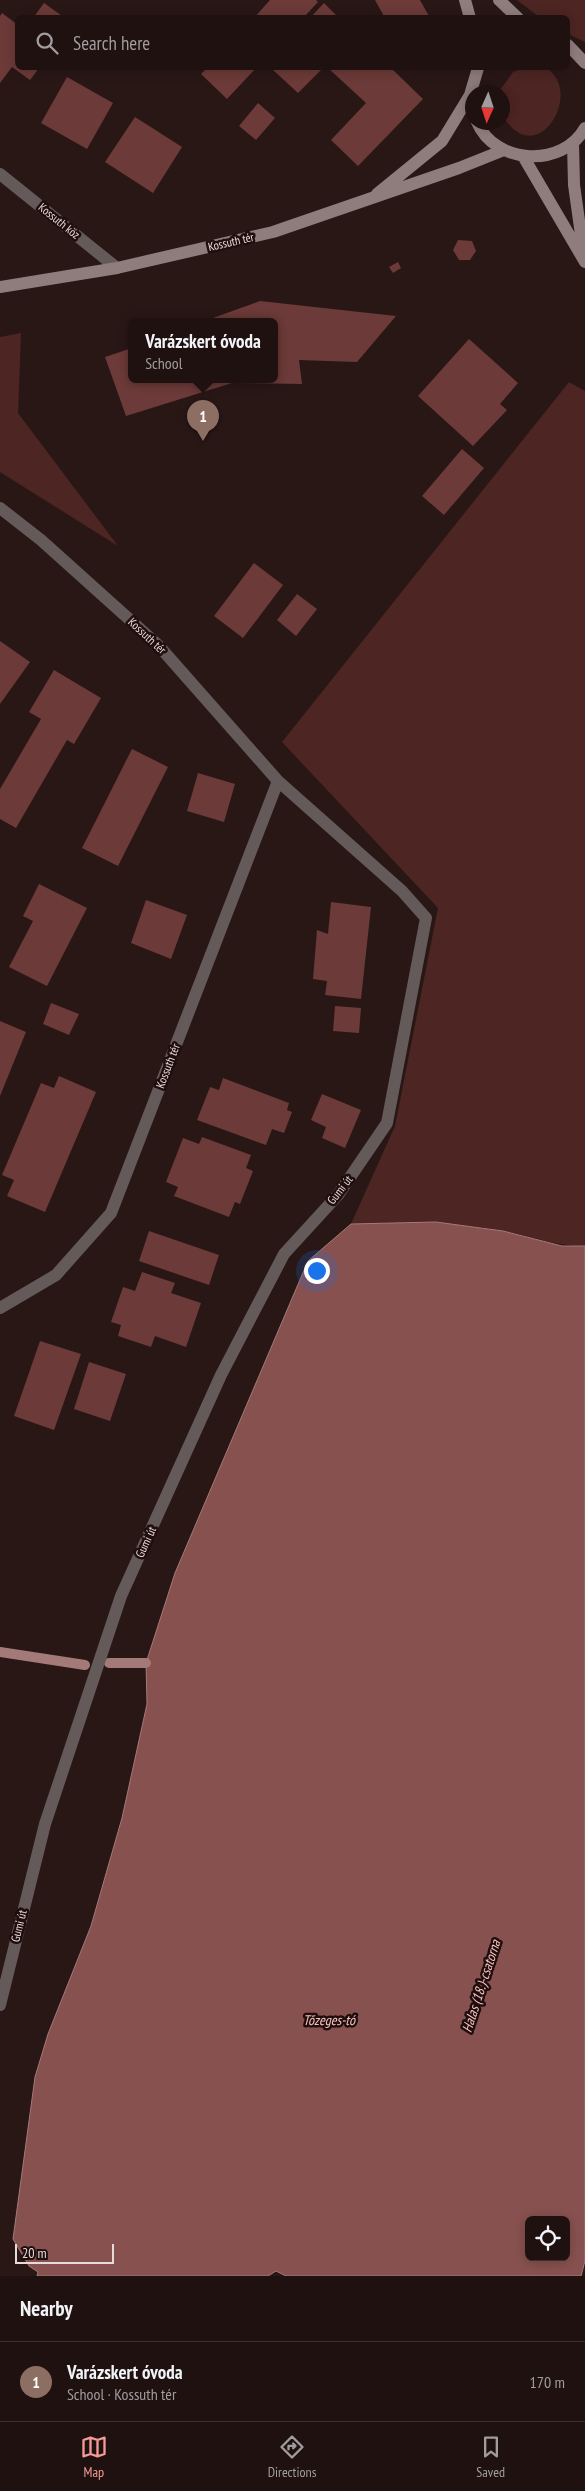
<!DOCTYPE html>
<meta charset="utf-8">
<style>
:root{--surface:#1f1110;--page:#2c1f1e;--text:#f1f3f6;--muted:#a19d9f;--line:#3c3130;--accent:#f59b97}
body{margin:0;font-family:"PT Sans Narrow",sans-serif;background:var(--page);color:var(--text)}
.controls{position:absolute;right:15px;bottom:15px;display:grid;overflow:hidden;border-radius:8px;box-shadow:0 2px 12px #0003}
.controls button{width:45px;height:45px;display:grid;place-items:center;padding:0;border:0;border-bottom:1px solid var(--line);background:var(--surface);color:var(--text);font:25px sans-serif}
.compass{position:absolute;left:465px;top:85px;width:45px;height:45px;border-radius:50%;background:var(--surface);box-shadow:0 2px 12px #0003;rotate:183deg}
.scale{position:absolute;left:15px;bottom:12px;width:99px;box-sizing:border-box;padding-left:5px;border:2px solid #e7dad9;border-top:0;font-size:14px;line-height:18px;white-space:nowrap;color:#e7dad9;-webkit-text-stroke:4px #1f0e0d;paint-order:stroke}
.you{position:absolute;left:316px;top:1270px;width:18px;height:18px;margin:-12px;border:4px solid #fff;border-radius:50%;background:#1a73e8;box-shadow:0 0 0 8px #1a73e833}
.badge{display:grid;place-items:center;width:32px;height:32px;border-radius:50%;background:var(--accent);color:#fff;font-size:16px;font-weight:700}
.pin{position:absolute;translate:-50% -41px;filter:drop-shadow(0 1px 2px #0008)}
.pin::after{content:'';position:absolute;top:26px;width:18px;height:15px;background:inherit;clip-path:polygon(0 0,100% 0,50% 100%)}
.popup{position:absolute;left:128px;top:318px;width:150px;height:65px;box-sizing:border-box;display:grid;place-content:center;border-radius:8px;background:var(--surface);filter:drop-shadow(0 1px 4px #0005);font-size:16px;white-space:nowrap;color:var(--muted)}
.popup b{font-size:19px;color:var(--text)}
.popup::after{content:'';position:absolute;left:50%;top:100%;margin-left:-10px;border:10px solid transparent;border-top-color:var(--surface)}
.list{margin:0;padding:0;list-style:none}
h2{display:flex;justify-content:space-between;align-items:center;height:65px;margin:0;padding:0 20px;font-size:21px}
h2 small{font-size:16px;font-weight:400;color:var(--muted)}
.list li{display:grid;grid-template-columns:32px 1fr auto;gap:15px;align-items:center;box-sizing:border-box;height:80px;padding:0 20px;border-top:1px solid var(--line)}
.list b{display:block;font-size:19px;white-space:nowrap}
.list p{margin:0;font-size:16px;white-space:nowrap;color:var(--muted)}
.list em{font-size:16px;font-style:normal;color:var(--muted)}
.icon{flex:none;width:28px;height:28px;fill:none;stroke:currentColor;stroke-width:2;stroke-linecap:round;stroke-linejoin:round}
.map{position:relative;flex:none;width:585px;height:2276px;overflow:hidden}
.search{position:absolute;background:var(--surface);box-shadow:0 2px 12px #0003;left:15px;right:15px;top:15px;height:55px;display:flex;align-items:center;gap:12px;box-sizing:border-box;padding:0 18px;border-radius:8px;color:var(--muted);font-size:19px}
.sheet{height:145px;background:var(--surface)}
nav{display:flex;justify-content:space-around;align-items:center;box-sizing:border-box;height:70px;border-top:1px solid var(--line);background:var(--surface);font-size:14px;color:var(--muted)}
nav a{display:grid;justify-items:center;gap:2px}
nav .on{color:var(--accent)}
.map>svg:first-child{display:block}
.green{fill:#4d2523}
.water{fill:#87514f;stroke:#a47a78;fill-rule:evenodd}
.lines{fill:none;stroke-linecap:round;stroke-linejoin:round}
.stream{stroke:#a47a78;stroke-width:10}
.building{fill:#6c3a38}
.minor{stroke:#645a5a;stroke-width:12}
.secondary{stroke:#8e7d7c;stroke-width:12}
.labels{text-anchor:middle;stroke-width:5;stroke-linejoin:round;paint-order:stroke}
.street-label{font-size:12px;fill:#e7dad9;stroke:#1f0e0d}
.water-label{font-size:14px;font-style:italic;fill:#f9c4c0;stroke:#1f0e0d}
</style>
<div class="map">
<svg width="585" height="2276" viewBox="0 0 585 2276">
<rect width="100%" height="100%" fill="#291716"/>
<path class="green" d="M 517,0 L 585,0 L 585,42 L 568,34 L 568,18 L 539,17 Z
M 523,68 C 530,67 540,66 546,68 C 585,91 537,173 503,116 L 502,92 L 499,92 L 500,90 L 513,72 Z
M 21,333 L 18,413 L 118,546 L 0,472 L 0,337 Z
M 569,382 L 585,391 L 585,1246 C 554,1246 532,1236 503,1231 C 452,1221 402,1223 351,1224 L 395,1126 L 438,908 L 282,742 Z"/>
<path class="water" d="M 436,1222 L 503,1231 L 562,1246 L 585,1246 L 585,2261 L 581,2276 L 286,2276 L 276,2271 L 268,2276 L 37,2276 L 38,2272 L 29,2266 L 13,2239 L 35,2077 L 48,2034 L 91,1926 L 122,1818 L 147,1704 L 146,1663 L 175,1573 L 308,1261 L 351,1224 ZM 529,2220 L 566,2220 L 566,2257 L 529,2257 Z"/>
<g class="lines">
<path class="stream" d="M 0,1652 L 85,1665
M 109,1663 L 146,1663"/>
</g>
<path class="building" d="M 270,0 L 316,0 L 318,2 L 303,18 L 254,18 Z
M 375,0 L 420,0 L 430,18 L 395,18 L 393,15 L 385,18 Z
M 44,3 L 65,18 L 33,18 Z
M 324,3 L 339,18 L 310,18 Z
M 2,13 L 18,25 L 18,68 L 39,68 L 30,80 L 12,67 L 0,83 L 0,16 Z
M 207,68 L 256,68 L 227,99 L 201,74 Z
M 271,68 L 323,68 L 298,93 Z
M 328,68 L 391,68 L 423,99 L 358,166 L 331,140 L 366,103 Z
M 67,77 L 113,103 L 87,149 L 41,123 Z
M 258,103 L 275,118 L 256,140 L 239,126 Z
M 135,117 L 182,147 L 153,193 L 105,162 Z
M 458,240 L 472,241 L 476,251 L 470,260 L 459,260 L 453,250 Z
M 398,262 L 401,268 L 393,273 L 389,267 Z
M 260,301 L 396,316 L 357,362 L 299,360 L 302,384 L 232,383 L 126,416 L 105,357 L 132,348 L 132,380 L 274,380 L 274,322 L 202,322 Z
M 469,339 L 518,383 L 500,404 L 507,410 L 473,446 L 418,396 Z
M 462,449 L 484,468 L 444,515 L 422,496 Z
M 254,563 L 283,585 L 243,638 L 214,616 Z
M 297,594 L 317,609 L 296,636 L 277,620 Z
M 0,641 L 30,662 L 0,704 Z
M 54,670 L 101,698 L 74,744 L 67,740 L 16,828 L 0,819 L 0,789 L 41,719 L 29,712 Z
M 132,749 L 168,767 L 118,866 L 82,848 Z
M 198,773 L 235,784 L 224,822 L 187,811 Z
M 39,884 L 87,908 L 47,986 L 9,967 L 33,921 L 23,916 Z
M 146,900 L 187,915 L 171,959 L 131,943 Z
M 331,902 L 371,907 L 361,999 L 325,995 L 327,981 L 313,979 L 317,930 L 328,934 Z
M 51,1003 L 79,1014 L 69,1035 L 43,1024 Z
M 335,1006 L 361,1008 L 359,1033 L 333,1031 Z
M 0,1021 L 26,1032 L 0,1096 Z
M 59,1076 L 96,1092 L 45,1212 L 7,1196 L 14,1180 L 2,1175 L 41,1083 L 54,1088 Z
M 223,1078 L 289,1103 L 287,1110 L 292,1112 L 284,1133 L 272,1129 L 266,1145 L 197,1120 L 210,1087 L 219,1090 Z
M 322,1094 L 361,1110 L 345,1148 L 322,1138 L 326,1127 L 311,1120 Z
M 202,1137 L 251,1155 L 246,1168 L 253,1171 L 240,1204 L 235,1202 L 229,1217 L 174,1196 L 178,1187 L 166,1182 L 183,1138 L 199,1144 Z
M 149,1231 L 219,1255 L 209,1285 L 139,1261 Z
M 142,1272 L 175,1283 L 171,1293 L 201,1303 L 186,1347 L 155,1336 L 151,1347 L 118,1336 L 121,1325 L 111,1322 L 123,1287 L 135,1291 Z
M 40,1341 L 81,1354 L 54,1430 L 14,1416 Z
M 89,1362 L 126,1374 L 110,1421 L 74,1409 Z"/>
<g class="lines">
<path class="minor" d="M 0,174 L 117,268
M 0,508 L 41,540 L 159,646 L 278,781 L 402,891 L 426,918 L 387,1123 L 338,1195 L 284,1254 L 221,1375 L 121,1596 L 45,1824 L 0,2005
M 0,1308 L 56,1275 L 111,1213 L 278,781"/>
<path class="secondary" d="M 465,0 L 470,18
M 499,0 L 518,18
M 568,45 L 585,63
M 472,111 L 470,95 L 478,68
M 477,122 C 495,165 563,168 585,128
M 573,143 L 574,185 L 584,256
M 523,156 L 585,262
M 377,194 L 442,141 L 470,95
M 0,287 L 117,268 L 273,232 L 459,168 L 504,150"/>
</g>
<g class="labels">
<g class="street-label">
<text transform="translate(59 221) rotate(39)" y="4">Kossuth köz</text>
<text transform="translate(231 242) rotate(-13)" y="4">Kossuth tér</text>
<text transform="translate(147 636) rotate(43)" y="4">Kossuth tér</text>
<text transform="translate(168 1066) rotate(-69)" y="4">Kossuth tér</text>
<text transform="translate(340 1190) rotate(-52)" y="4">Gumi út</text>
<text transform="translate(146 1542) rotate(-65)" y="4">Gumi út</text>
<text transform="translate(19 1926) rotate(-76)" y="4">Gumi út</text>
</g>
<g class="water-label">
<text transform="translate(481 1986) rotate(-72)" y="5">Halas (18.)-csatorna</text>
<text x="329" y="2025">Tőzeges-tó</text>
</g>
</g>
</svg>
<div class="controls">
<button><svg class="icon" aria-label="locate" viewBox="0 0 24 24"><circle cx="12" cy="12" r="6"/><path d="M12 2v4M12 18v4M2 12h4M18 12h4"/></svg></button>
</div>
<svg class="compass" viewBox="-18 -18 36 36"><path d="M0-13l5 13h-10z" fill="#e53935"/><path d="M0 13l5-13h-10z" fill="#a19d9f"/></svg>
<div class="scale">20 m</div>
<div class="you"></div>
<div class="pin badge" style="left:203px;top:441px;background:#8d6e63">1</div>
<div class="popup"><b>Varázskert óvoda</b>School</div>
<div class="search"><svg class="icon" aria-label="search" viewBox="0 0 24 24"><circle cx="10" cy="10" r="6"/><path d="M15 15l6 6"/></svg>Search here</div>
</div>
<section class="sheet">
<h2>Nearby<small></small></h2>
<ul class="list">
<li><span class="badge" style="background:#8d6e63">1</span><div><b>Varázskert óvoda</b><p>School · Kossuth tér</p></div><em>170 m</em></li>
</ul>
</section>
<nav>
<a class="on"><svg class="icon" aria-label="map" viewBox="0 0 24 24"><path d="M3 6l6-2 6 2 6-2v14l-6 2-6-2-6 2zM9 4v14M15 6v14"/></svg>Map</a>
<a><svg class="icon" aria-label="directions" viewBox="0 0 24 24"><path d="M12 3l9 9-9 9-9-9zM9 14v-3h6M13 9l2 2-2 2"/></svg>Directions</a>
<a><svg class="icon" aria-label="saved" viewBox="0 0 24 24"><path d="M7 4h10v16l-5-4-5 4z"/></svg>Saved</a>
</nav>
